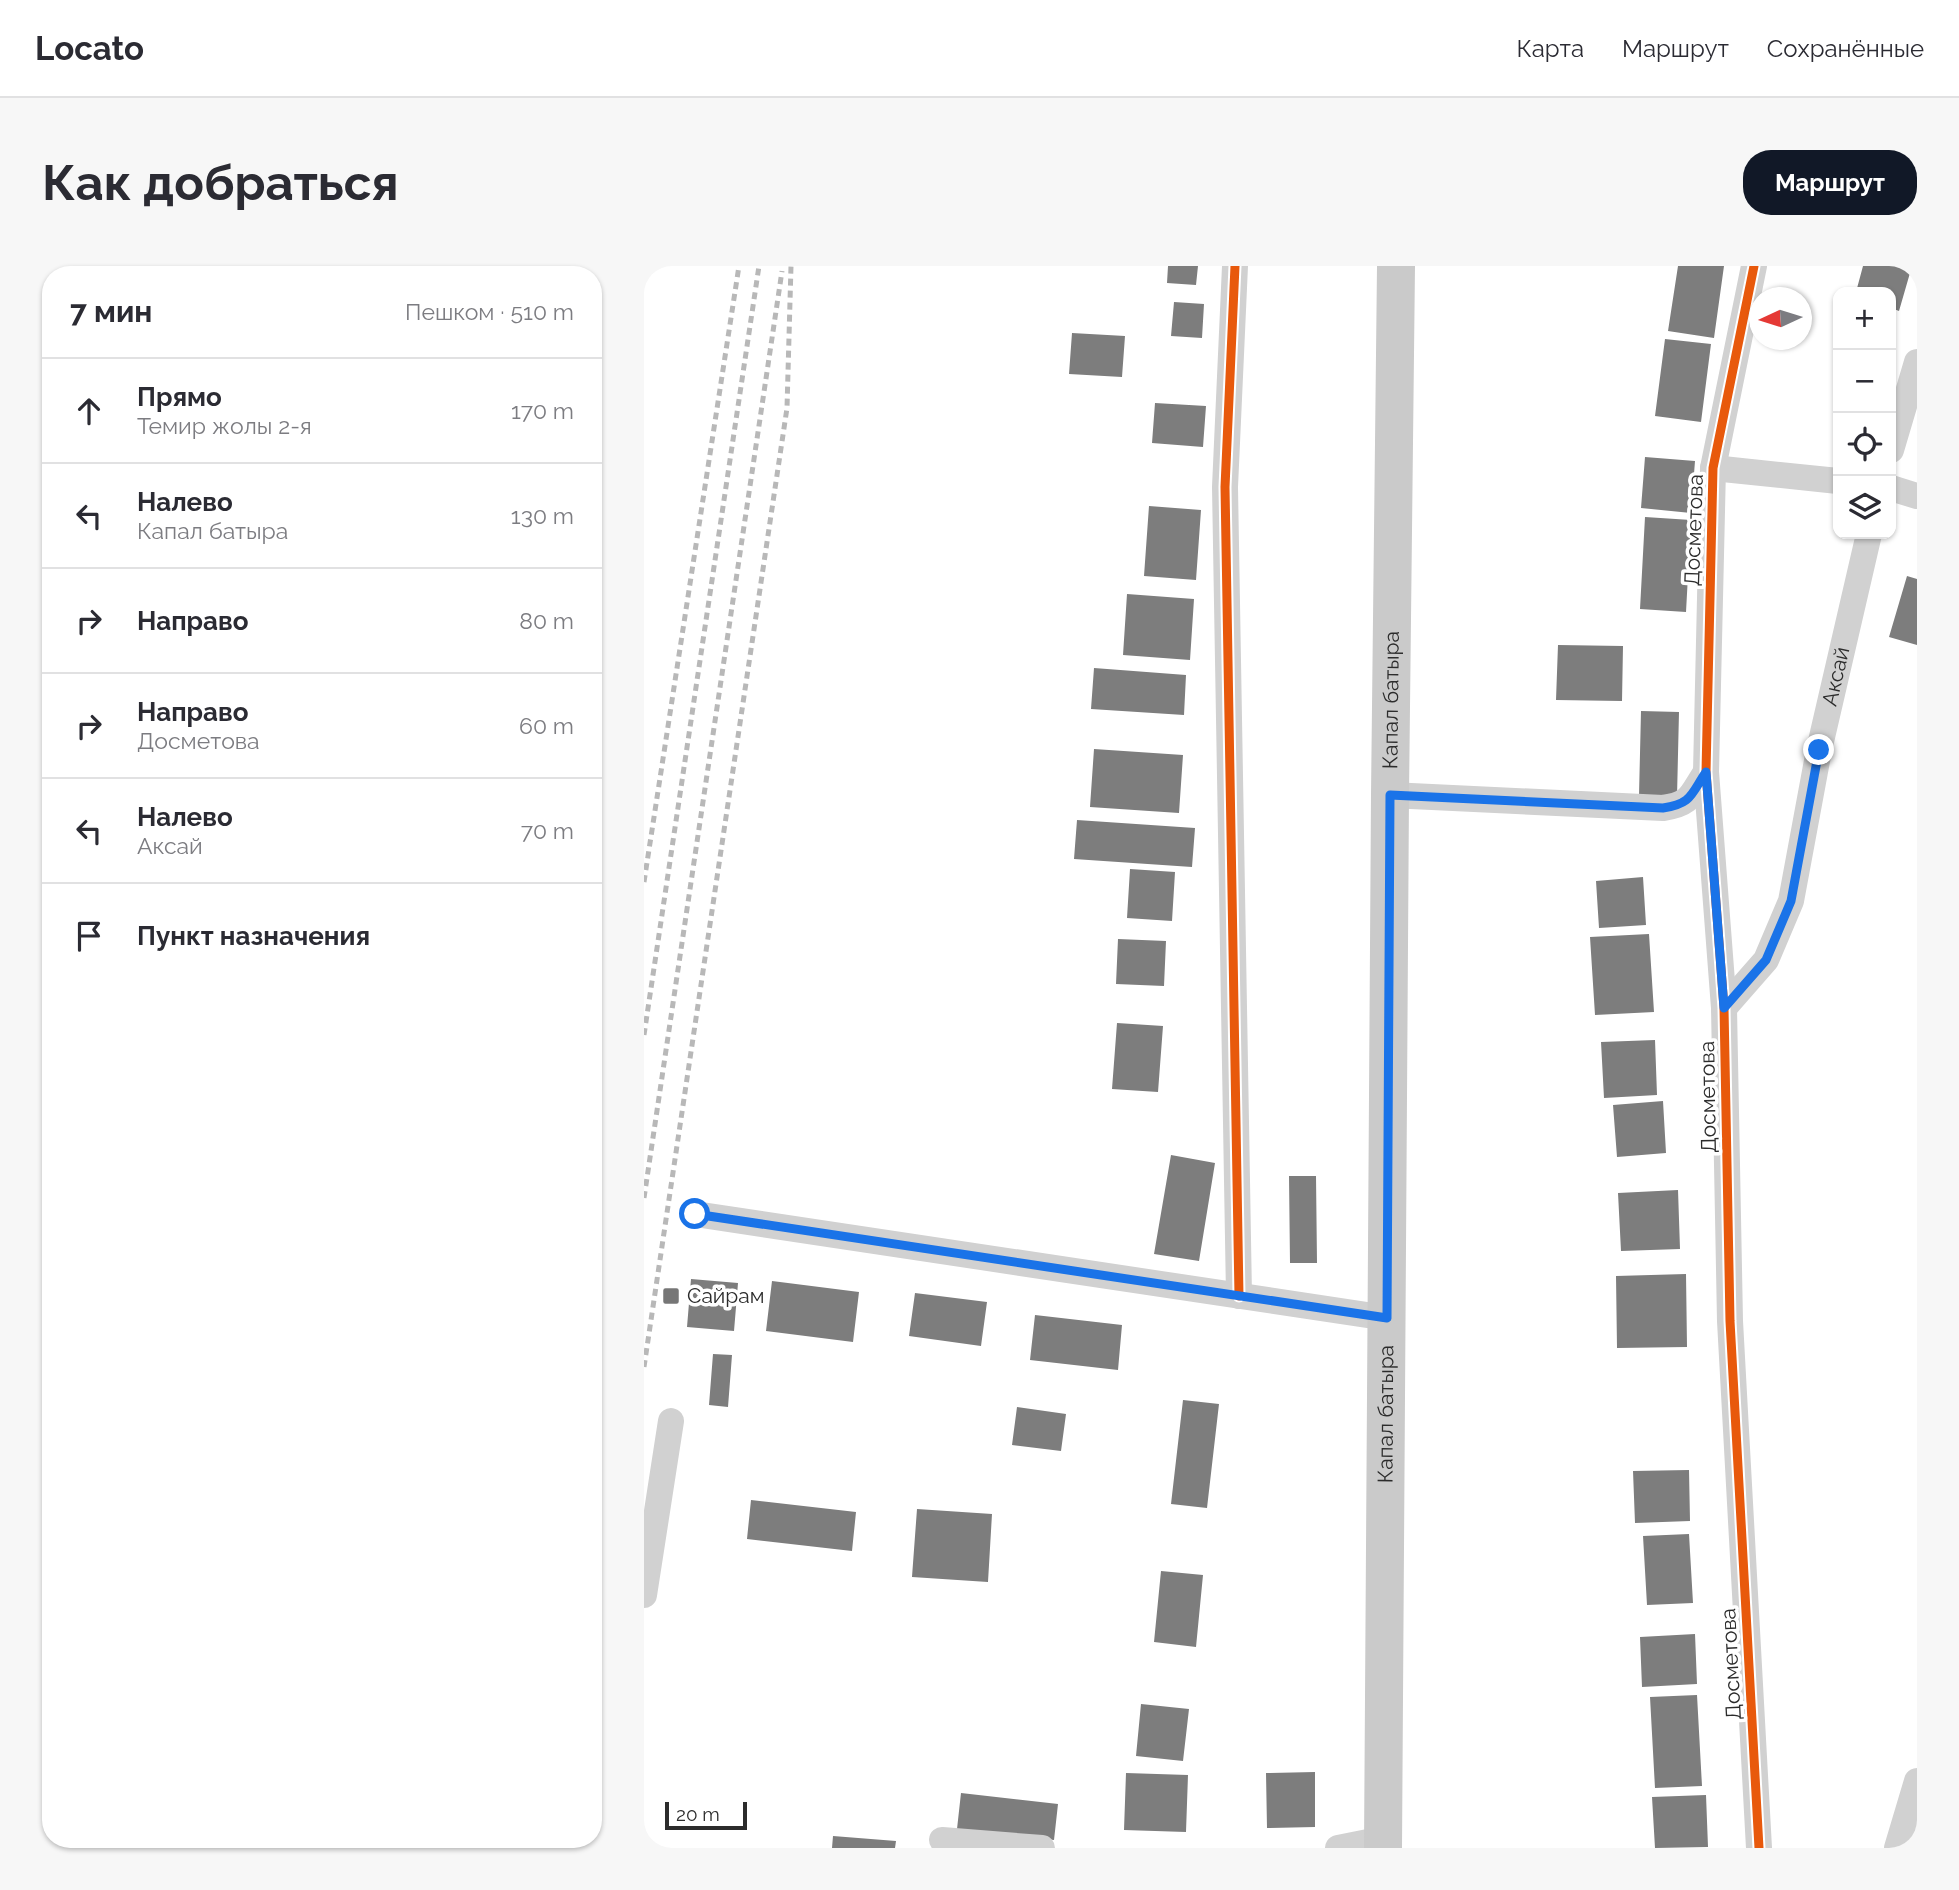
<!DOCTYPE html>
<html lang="ru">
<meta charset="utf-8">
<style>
:root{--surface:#fff;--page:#f7f7f7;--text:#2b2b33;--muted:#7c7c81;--line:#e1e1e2;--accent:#111827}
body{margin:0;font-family:Raleway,sans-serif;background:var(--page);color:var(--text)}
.controls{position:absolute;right:21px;top:21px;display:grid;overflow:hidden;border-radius:14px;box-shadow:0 2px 5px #0004}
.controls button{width:63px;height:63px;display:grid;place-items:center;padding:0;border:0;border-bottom:2px solid var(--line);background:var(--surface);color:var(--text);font:35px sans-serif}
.compass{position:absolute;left:1105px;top:21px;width:63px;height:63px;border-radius:50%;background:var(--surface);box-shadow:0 2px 5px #0004;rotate:266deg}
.scale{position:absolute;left:21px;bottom:18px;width:82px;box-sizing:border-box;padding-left:7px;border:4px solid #2c2c2c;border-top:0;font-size:19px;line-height:24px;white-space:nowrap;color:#2c2c2c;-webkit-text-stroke:5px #fff;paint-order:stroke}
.stop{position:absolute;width:21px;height:21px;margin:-16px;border:5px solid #1a73e8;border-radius:50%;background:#fff}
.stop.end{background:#1a73e8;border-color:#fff;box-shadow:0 2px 7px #0008}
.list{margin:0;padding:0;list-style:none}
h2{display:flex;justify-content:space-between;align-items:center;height:91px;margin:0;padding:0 28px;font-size:30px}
h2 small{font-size:23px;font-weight:400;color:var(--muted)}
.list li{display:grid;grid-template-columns:46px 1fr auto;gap:21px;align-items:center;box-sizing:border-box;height:105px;padding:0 28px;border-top:2px solid var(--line)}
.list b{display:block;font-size:26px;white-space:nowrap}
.list p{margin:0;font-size:23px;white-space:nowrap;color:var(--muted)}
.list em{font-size:23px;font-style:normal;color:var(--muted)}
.icon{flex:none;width:38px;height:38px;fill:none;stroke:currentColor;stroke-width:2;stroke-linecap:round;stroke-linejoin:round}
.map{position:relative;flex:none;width:1273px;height:1582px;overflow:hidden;border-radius:28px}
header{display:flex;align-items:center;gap:42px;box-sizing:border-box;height:98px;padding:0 35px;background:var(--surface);border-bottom:2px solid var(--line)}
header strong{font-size:33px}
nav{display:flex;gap:38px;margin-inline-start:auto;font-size:24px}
.intro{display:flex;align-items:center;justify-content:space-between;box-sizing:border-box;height:168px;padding:0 42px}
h1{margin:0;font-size:49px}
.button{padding:18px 32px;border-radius:28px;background:var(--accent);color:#fff;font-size:24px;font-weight:700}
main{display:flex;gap:42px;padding:0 42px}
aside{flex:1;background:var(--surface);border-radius:28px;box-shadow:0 2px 5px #0004}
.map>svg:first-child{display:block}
.building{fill:#7d7d7d}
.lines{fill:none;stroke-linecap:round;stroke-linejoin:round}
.street{stroke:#d1d1d1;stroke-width:26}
.secondary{stroke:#cacaca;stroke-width:38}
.rail{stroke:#b8b8b8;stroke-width:5;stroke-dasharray:7 5;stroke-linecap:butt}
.cycleway-casing{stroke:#fff;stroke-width:13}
.cycleway{stroke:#e8590c;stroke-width:9}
.route{stroke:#1a73e8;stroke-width:9}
.poi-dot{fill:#767676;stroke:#fff;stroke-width:2.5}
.labels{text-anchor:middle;stroke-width:7;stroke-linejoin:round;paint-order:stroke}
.street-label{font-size:21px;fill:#2c2c2c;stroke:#fff}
.poi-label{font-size:21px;fill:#2c2c2c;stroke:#fff;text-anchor:start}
</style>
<header>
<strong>Locato</strong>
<nav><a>Карта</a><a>Маршрут</a><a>Сохранённые</a></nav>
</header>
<div class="intro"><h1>Как добраться</h1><a class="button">Маршрут</a></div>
<main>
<aside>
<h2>7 мин<small>Пешком · 510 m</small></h2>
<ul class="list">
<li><svg class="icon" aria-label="ahead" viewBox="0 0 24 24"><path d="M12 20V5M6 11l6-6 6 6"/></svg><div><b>Прямо</b><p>Темир жолы 2-я</p></div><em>170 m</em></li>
<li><svg class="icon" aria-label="left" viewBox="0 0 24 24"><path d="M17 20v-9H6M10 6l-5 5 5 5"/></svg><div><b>Налево</b><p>Капал батыра</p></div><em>130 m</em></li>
<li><svg class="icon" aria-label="right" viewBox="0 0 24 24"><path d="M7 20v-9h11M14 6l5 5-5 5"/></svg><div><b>Направо</b></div><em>80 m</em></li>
<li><svg class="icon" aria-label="right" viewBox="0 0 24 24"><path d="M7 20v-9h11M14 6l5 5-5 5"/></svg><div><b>Направо</b><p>Досметова</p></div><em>60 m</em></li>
<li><svg class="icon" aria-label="left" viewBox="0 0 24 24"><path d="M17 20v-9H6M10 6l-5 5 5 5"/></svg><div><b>Налево</b><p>Аксай</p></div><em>70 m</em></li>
<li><svg class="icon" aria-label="arrive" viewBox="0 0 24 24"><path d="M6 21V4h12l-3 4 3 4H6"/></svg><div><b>Пункт назначения</b></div></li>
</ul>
</aside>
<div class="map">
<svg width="1273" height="1582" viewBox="0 0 1273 1582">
<rect width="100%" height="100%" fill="#fff"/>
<path class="building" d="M 524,0 L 554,0 L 552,19 L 523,17 Z
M 1034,0 L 1080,0 L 1070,72 L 1024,65 Z
M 1219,0 L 1268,0 L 1255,45 L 1247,42 L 1247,26 L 1212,26 Z
M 530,36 L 560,38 L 558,72 L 527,70 Z
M 428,67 L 481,70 L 478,111 L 425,108 Z
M 1021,73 L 1067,78 L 1057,156 L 1011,150 Z
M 511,137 L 562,140 L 559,181 L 508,177 Z
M 1001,191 L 1051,195 L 1047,247 L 997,242 Z
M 505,240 L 557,244 L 552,314 L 500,310 Z
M 1001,251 L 1047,254 L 1042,346 L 996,343 Z
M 1263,310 L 1273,313 L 1273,379 L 1245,371 Z
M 483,328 L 550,333 L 546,394 L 479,389 Z
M 914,379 L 979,380 L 978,435 L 912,434 Z
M 450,402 L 542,409 L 540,449 L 447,443 Z
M 997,445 L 1035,446 L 1033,531 L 995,530 Z
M 450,483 L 539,489 L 535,547 L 446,541 Z
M 433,554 L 551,562 L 548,601 L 430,593 Z
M 486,603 L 531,606 L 528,655 L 483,652 Z
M 999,611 L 1002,659 L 955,662 L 952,615 Z
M 1005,668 L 1010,746 L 951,749 L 946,671 Z
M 474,673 L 522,675 L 520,720 L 472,718 Z
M 473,757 L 519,760 L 514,826 L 468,823 Z
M 1011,774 L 1013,829 L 960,832 L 957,776 Z
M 1019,835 L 1022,887 L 973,891 L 969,839 Z
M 527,889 L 571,897 L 555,995 L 510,988 Z
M 645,910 L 672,910 L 673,997 L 646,997 Z
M 1034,924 L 1036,983 L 977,985 L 974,927 Z
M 1042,1008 L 1043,1081 L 973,1082 L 972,1010 Z
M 47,1013 L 94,1017 L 90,1065 L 43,1061 Z
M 128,1015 L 215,1026 L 209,1076 L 122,1065 Z
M 271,1027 L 343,1036 L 337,1080 L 265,1070 Z
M 391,1049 L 478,1059 L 474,1104 L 386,1094 Z
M 69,1088 L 88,1089 L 84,1141 L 65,1139 Z
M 539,1134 L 575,1138 L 563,1242 L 527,1238 Z
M 373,1141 L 422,1148 L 417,1185 L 368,1179 Z
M 1045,1204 L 1046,1255 L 991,1257 L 989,1205 Z
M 107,1234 L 212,1246 L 208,1285 L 103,1273 Z
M 273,1243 L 348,1248 L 344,1316 L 268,1311 Z
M 1045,1268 L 1049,1337 L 1003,1339 L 999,1270 Z
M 517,1305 L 559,1309 L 552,1381 L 510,1376 Z
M 1051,1368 L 1053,1418 L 998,1421 L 996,1371 Z
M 1053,1429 L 1058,1520 L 1011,1522 L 1006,1431 Z
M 497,1438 L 545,1443 L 539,1495 L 492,1490 Z
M 671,1506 L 671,1561 L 623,1562 L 622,1507 Z
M 482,1507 L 544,1509 L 542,1566 L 480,1564 Z
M 317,1527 L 414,1538 L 410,1574 L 313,1563 Z
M 1062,1529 L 1064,1581 L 1011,1582 L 1008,1531 Z
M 189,1570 L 252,1575 L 251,1582 L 188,1582 Z"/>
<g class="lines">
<g class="street">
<path d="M 591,0 L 581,221 L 595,1030"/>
<path d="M 1110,0 L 1069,202 L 1062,506 L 1080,742 L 1086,1055 L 1115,1582"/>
<path d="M 1247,184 L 1273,96"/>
<path d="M 1069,202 L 1194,215"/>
<path d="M 1247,222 L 1273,230"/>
<path d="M 746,529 L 1019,542 C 1048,538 1047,528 1062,506"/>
<path id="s1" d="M 1080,742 L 1122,694 L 1147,635 L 1175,484 L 1225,268"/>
<path d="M 51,948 L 743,1052"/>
<path d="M 0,1329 L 27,1155"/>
<path d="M 298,1574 L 398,1582"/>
<path d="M 694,1582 L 739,1573"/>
<path d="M 1253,1582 L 1273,1515"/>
</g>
<path class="secondary" id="s2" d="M 739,1582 L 746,529 L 752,0"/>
<path class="rail" d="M 0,616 L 95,0
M 0,769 L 115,0
M 0,932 L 138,5
M 0,1101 L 143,142 L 147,0"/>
<defs>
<path id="cycleway" d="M 591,0 L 581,221 L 595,1030
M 1110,0 L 1069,202 L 1062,506 L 1080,742 L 1086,1055 L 1115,1582"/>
</defs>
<use href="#cycleway" class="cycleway-casing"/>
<use href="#cycleway" class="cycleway"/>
</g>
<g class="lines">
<path class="route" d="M 51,948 L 743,1052 L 746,529 L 1019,542 C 1048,538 1047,528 1062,506 L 1080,742 L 1122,694 L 1147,635 L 1175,484"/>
</g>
<rect class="poi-dot" x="18" y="1021" width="18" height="18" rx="3.5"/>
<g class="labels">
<g class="street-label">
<text transform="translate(1050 264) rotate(-88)" y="7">Досметова</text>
<text dy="7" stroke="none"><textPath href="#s1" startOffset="357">Аксай</textPath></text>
<text dy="7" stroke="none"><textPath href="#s2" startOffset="1148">Капал батыра</textPath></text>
<text transform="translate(1064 831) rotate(-91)" y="7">Досметова</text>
<text dy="7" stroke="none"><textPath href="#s2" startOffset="434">Капал батыра</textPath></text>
<text transform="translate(1087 1398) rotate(-93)" y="7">Досметова</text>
</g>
<g class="poi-label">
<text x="43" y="1037">Сайрам</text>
</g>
</g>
</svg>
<div class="controls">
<button>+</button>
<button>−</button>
<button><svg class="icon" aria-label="locate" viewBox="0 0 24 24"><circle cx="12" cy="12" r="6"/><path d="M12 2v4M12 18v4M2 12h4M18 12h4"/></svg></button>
<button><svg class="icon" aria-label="layers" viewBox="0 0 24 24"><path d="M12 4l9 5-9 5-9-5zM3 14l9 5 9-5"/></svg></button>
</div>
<svg class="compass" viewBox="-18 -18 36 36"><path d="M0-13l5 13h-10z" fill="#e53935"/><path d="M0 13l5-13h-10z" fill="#7c7c81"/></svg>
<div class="scale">20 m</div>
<div class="stop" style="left:51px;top:948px"></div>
<div class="stop end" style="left:1175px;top:484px"></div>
</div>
</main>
